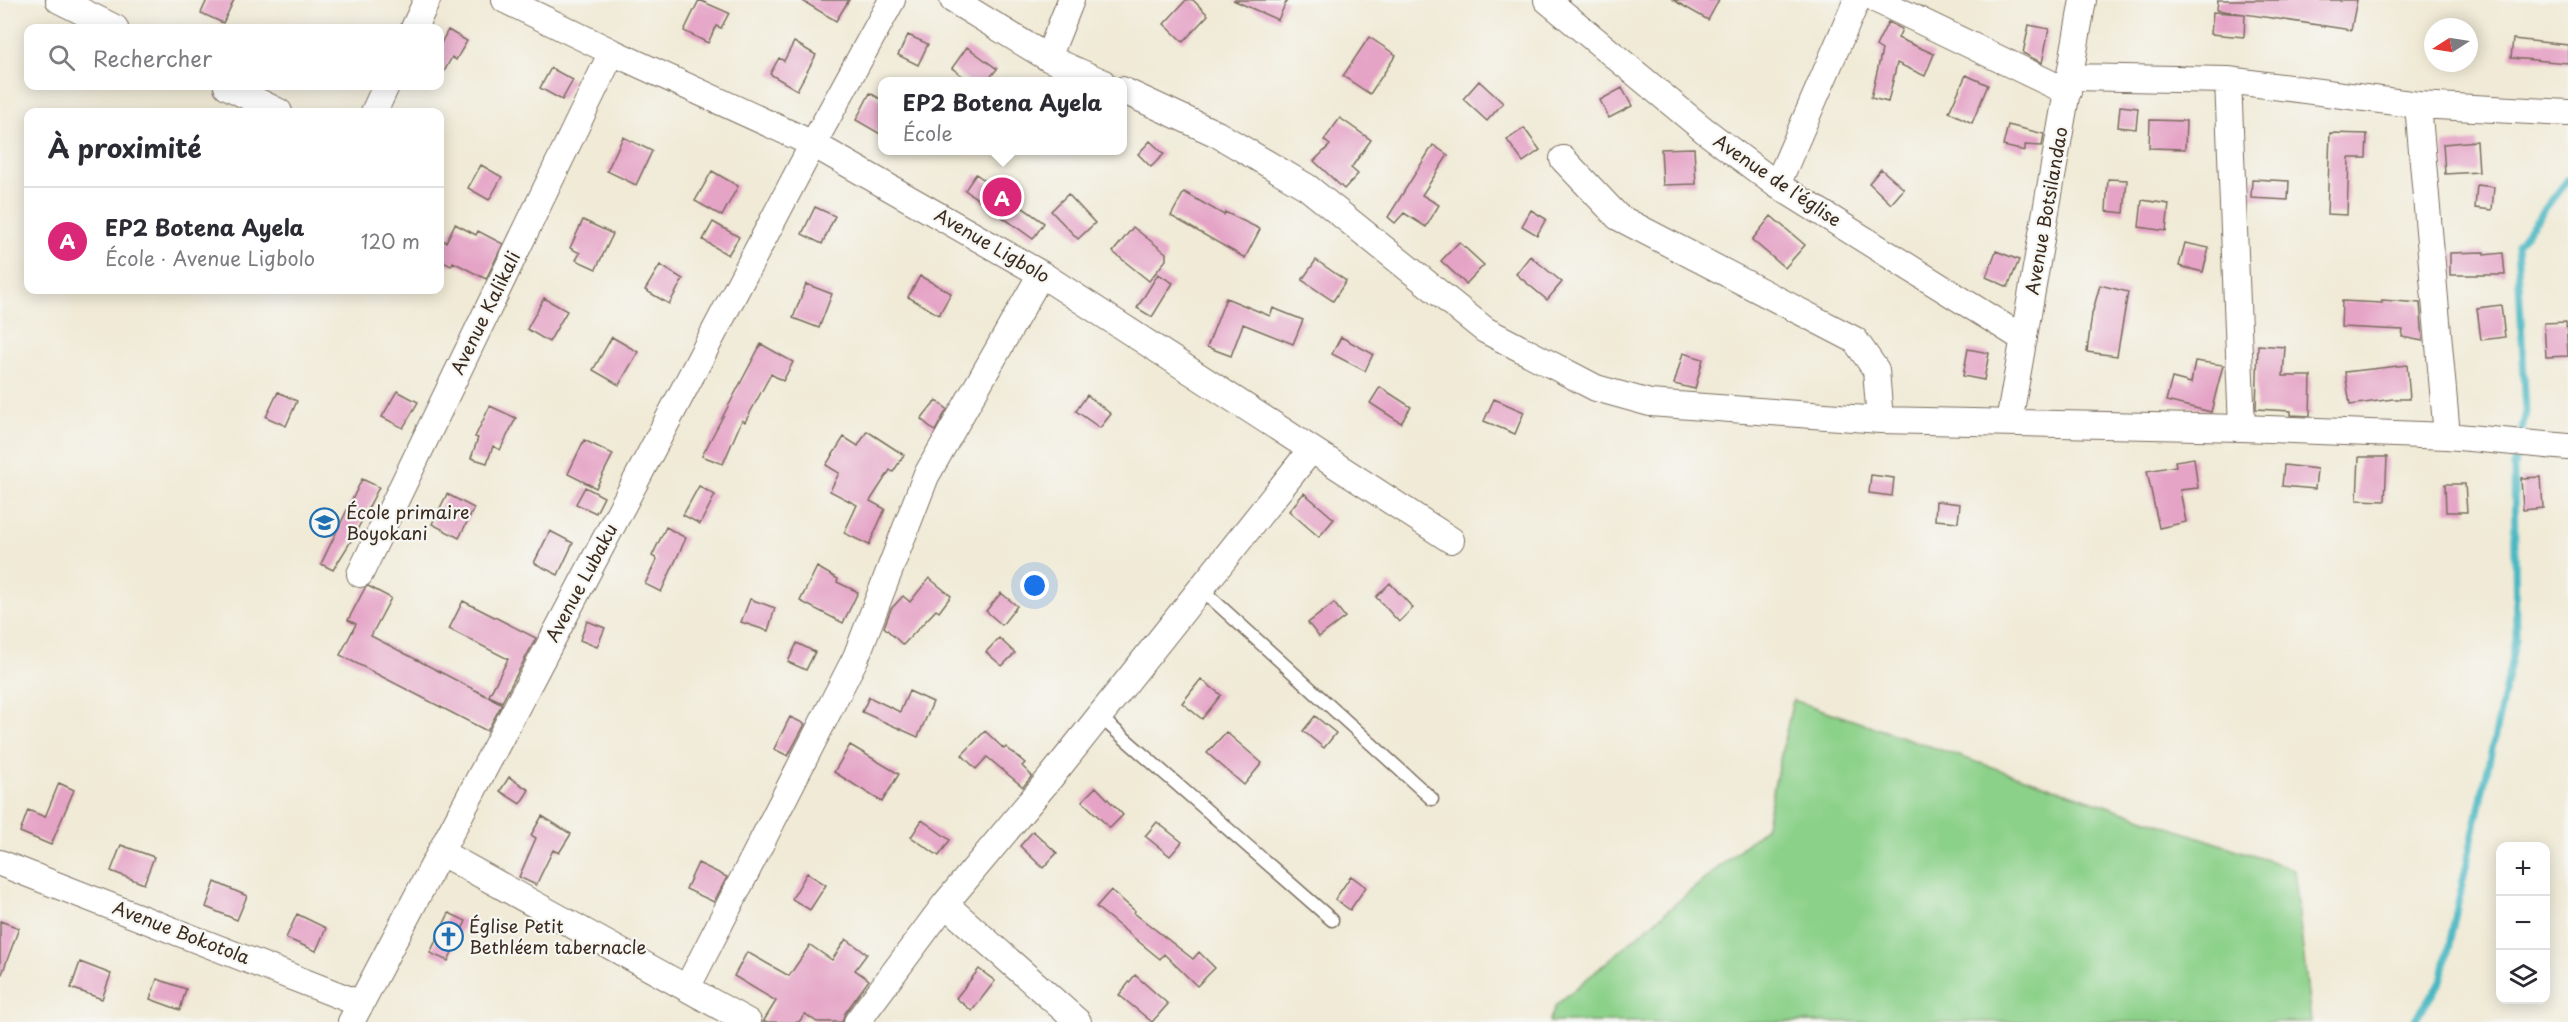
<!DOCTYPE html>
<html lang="fr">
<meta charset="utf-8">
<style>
:root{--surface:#fff;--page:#f7f7f7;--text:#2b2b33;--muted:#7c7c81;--line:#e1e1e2;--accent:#db2777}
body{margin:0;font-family:"Playpen Sans",sans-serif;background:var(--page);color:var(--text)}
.controls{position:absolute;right:18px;bottom:18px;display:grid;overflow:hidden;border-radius:12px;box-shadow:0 3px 15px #0003}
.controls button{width:54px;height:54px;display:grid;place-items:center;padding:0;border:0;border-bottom:2px solid var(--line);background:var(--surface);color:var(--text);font:30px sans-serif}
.compass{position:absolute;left:2424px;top:18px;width:54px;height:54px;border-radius:50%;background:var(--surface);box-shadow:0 3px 15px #0003;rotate:258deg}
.you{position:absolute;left:1035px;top:586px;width:21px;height:21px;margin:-15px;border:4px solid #fff;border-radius:50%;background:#1a73e8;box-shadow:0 0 0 9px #1a73e833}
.badge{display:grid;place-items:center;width:39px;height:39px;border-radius:50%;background:var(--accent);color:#fff;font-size:20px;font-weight:700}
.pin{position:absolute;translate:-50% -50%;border:3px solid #fff;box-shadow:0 2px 6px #0006}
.popup{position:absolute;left:878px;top:77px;width:249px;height:78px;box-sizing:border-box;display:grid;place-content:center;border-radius:12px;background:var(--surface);filter:drop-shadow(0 2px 4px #0005);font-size:20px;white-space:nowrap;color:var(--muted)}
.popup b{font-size:22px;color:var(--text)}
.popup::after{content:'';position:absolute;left:50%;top:100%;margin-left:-12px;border:12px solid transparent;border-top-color:var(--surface)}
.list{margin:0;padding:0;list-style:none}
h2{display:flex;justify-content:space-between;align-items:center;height:78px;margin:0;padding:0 24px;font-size:26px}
h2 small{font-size:20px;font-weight:400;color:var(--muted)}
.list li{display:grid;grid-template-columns:39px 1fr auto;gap:18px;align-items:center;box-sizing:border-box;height:108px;padding:0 24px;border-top:2px solid var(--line)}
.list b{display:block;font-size:22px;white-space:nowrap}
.list p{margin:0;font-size:20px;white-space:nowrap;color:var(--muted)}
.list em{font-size:20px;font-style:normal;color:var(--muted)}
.icon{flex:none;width:33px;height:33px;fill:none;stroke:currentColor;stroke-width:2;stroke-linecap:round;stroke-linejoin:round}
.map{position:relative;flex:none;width:2568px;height:1022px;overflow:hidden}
.search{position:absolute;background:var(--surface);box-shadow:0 3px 15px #0003;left:24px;top:24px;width:420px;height:66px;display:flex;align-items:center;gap:15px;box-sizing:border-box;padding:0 21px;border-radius:12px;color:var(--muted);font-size:22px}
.panel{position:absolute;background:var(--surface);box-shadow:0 3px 15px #0003;left:24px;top:108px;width:420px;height:186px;border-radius:12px}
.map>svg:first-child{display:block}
.green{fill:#8cd18a;stroke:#647e54;stroke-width:1.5}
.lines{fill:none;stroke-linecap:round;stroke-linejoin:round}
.stream{stroke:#4ab8c3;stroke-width:7}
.building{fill:#e5a3c6}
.service-casing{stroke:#7a6d5e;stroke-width:15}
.minor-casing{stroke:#7a6d5e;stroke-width:28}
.service{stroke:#fff;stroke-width:12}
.minor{stroke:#fff;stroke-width:26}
.labels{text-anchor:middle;stroke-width:4.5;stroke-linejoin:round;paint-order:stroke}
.street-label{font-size:18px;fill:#3b2a1e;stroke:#f6f6f2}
.poi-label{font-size:18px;fill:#3b2a1e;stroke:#f6f6f2;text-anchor:start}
</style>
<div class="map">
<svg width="2568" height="1022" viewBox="0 0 2568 1022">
<rect width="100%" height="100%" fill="#f6f6f2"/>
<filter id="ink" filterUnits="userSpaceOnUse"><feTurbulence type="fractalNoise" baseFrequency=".0167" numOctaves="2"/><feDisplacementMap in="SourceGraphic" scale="12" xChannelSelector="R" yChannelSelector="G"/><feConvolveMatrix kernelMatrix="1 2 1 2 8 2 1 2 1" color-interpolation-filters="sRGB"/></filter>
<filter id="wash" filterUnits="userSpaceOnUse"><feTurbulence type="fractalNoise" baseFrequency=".008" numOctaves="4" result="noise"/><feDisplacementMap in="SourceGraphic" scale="24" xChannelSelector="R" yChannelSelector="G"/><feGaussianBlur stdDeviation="1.35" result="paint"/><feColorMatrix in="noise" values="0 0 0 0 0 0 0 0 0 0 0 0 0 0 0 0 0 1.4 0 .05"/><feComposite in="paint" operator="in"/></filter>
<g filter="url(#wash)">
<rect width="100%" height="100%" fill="#f0ead6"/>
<path class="green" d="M 1793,700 L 2294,869 L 2311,1022 L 1549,1022 L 1556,1005 L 1765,828 Z"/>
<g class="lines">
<path class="stream" d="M 2520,437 L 2526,412 L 2517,245 L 2568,179
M 2414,1022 L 2441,981 L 2516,639 L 2514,467 L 2518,448"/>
</g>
<g id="blocks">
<path class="building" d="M 207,0 L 234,0 L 223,23 L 201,13 Z
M 699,0 L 729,13 L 721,28 L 716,26 L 708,43 L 684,31 Z
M 801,0 L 849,0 L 836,21 Z
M 1186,0 L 1193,0 L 1208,15 L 1183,42 L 1164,24 Z
M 1233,0 L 1287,0 L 1278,20 Z
M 1673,0 L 1719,0 L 1708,20 Z
M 2218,0 L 2357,0 L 2351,30 L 2245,14 L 2244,37 L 2211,34 L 2213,12 L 2244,14 L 2217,10 Z
M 1888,22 L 1902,29 L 1898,38 L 1934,54 L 1925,76 L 1897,63 L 1888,102 L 1871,98 L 1882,50 L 1876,46 Z
M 2029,25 L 2049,29 L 2042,63 L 2023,53 Z
M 448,30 L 467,41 L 456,60 L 452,57 L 440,79 L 440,45 Z
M 908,35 L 928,44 L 918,65 L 898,55 Z
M 1369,37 L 1396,55 L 1370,94 L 1343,76 Z
M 2513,39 L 2568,45 L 2568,63 L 2511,58 Z
M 794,42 L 816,55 L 797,90 L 770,74 L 779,58 L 784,61 Z
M 967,47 L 997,69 L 987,81 L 969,81 L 952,68 Z
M 551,68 L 573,80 L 562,100 L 540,88 Z
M 1966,75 L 1988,85 L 1972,123 L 1949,112 Z
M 1479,81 L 1503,103 L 1487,121 L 1463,99 Z
M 1622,88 L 1632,106 L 1609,118 L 1600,100 Z
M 870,93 L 882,100 L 882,135 L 856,120 Z
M 2120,106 L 2138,108 L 2136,129 L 2118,127 Z
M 1340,118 L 1371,140 L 1351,168 L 1358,174 L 1344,189 L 1314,161 L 1330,145 L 1324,140 Z
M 2150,120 L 2186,121 L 2185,149 L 2149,148 Z
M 2008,125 L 2044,134 L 2042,146 L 2025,145 L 2025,151 L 2003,146 Z
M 1524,128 L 1540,150 L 1523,162 L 1507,140 Z
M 2330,133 L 2367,134 L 2366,158 L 2349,158 L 2347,215 L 2327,214 Z
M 623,137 L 652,151 L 636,185 L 607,171 Z
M 1150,141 L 1164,154 L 1151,167 L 1138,154 Z
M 2477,141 L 2479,172 L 2445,174 L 2443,144 Z
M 1433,145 L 1448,155 L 1422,195 L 1439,205 L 1426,227 L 1404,213 L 1395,223 L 1388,217 Z
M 1694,148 L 1696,184 L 1663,185 L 1661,149 Z
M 481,165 L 502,177 L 489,200 L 468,188 Z
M 1881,169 L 1904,189 L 1891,204 L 1869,183 Z
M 712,171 L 738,186 L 722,216 L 695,201 Z
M 976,174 L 1044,223 L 1033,239 L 965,190 Z
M 2108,179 L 2127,180 L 2124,213 L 2106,211 Z
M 2252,179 L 2289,181 L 2288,200 L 2251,198 Z
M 2477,185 L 2494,187 L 2492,210 L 2475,208 Z
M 1184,192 L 1224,215 L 1225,212 L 1260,229 L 1245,258 L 1171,216 Z
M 1068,194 L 1095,223 L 1078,239 L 1051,211 Z
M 2142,200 L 2169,204 L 2166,231 L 2139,227 Z
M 815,207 L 835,216 L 822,244 L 802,234 Z
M 1531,210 L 1546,219 L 1537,235 L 1522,226 Z
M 1771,216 L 1805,245 L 1785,268 L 1752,240 Z
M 583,220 L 613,234 L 596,269 L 576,260 L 580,253 L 570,248 Z
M 713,222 L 739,237 L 728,255 L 703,240 Z
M 455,224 L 476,235 L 478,231 L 503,244 L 486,279 L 453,262 L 451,266 L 440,260 L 440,239 L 446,242 Z
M 1133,227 L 1166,253 L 1166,260 L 1149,281 L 1113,252 Z
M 1459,242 L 1484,265 L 1466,284 L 1441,261 Z
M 2185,243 L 2209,248 L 2203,272 L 2179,266 Z
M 1996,251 L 2019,260 L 2008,287 L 1986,277 Z
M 2484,252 L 2484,255 L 2503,253 L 2505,275 L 2450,275 L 2450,253 Z
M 1530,256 L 1562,282 L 1547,300 L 1516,274 Z
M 1316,260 L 1346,281 L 1333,301 L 1302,280 Z
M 660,265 L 683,279 L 669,304 L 645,290 Z
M 1158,274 L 1173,283 L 1152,317 L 1137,308 Z
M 920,276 L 951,293 L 939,315 L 908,297 Z
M 806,284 L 832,294 L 819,328 L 793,318 Z
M 2100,285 L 2128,292 L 2117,356 L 2087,352 L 2092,314 Z
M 544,298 L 567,311 L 549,342 L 527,329 Z
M 1226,298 L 1270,316 L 1273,308 L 1303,320 L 1293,344 L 1243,324 L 1231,356 L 1207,347 Z
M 2382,300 L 2420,303 L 2423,341 L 2402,337 L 2403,330 L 2341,327 L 2342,301 L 2382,303 Z
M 2501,305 L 2505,337 L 2481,340 L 2477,308 Z
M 2566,322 L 2568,356 L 2546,357 L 2544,323 Z
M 612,337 L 638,352 L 619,385 L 593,370 Z
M 1341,337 L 1373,354 L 1365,371 L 1332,354 Z
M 761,344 L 793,362 L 783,381 L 771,374 L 745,422 L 742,420 L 723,464 L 702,456 Z
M 2258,345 L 2285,347 L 2283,376 L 2311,376 L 2310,416 L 2291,415 L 2291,411 L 2256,409 Z
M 1968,349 L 1989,353 L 1984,380 L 1963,376 Z
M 1683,353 L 1703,359 L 1695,389 L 1674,384 Z
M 2195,361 L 2223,365 L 2211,412 L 2166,401 L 2172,378 L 2191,383 Z
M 2407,365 L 2410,399 L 2393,399 L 2350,405 L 2345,372 Z
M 1380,387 L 1411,407 L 1401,423 L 1370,403 Z
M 397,391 L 418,402 L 403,428 L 382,417 Z
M 278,392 L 297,401 L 286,426 L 266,417 Z
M 1087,395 L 1111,414 L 1100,428 L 1076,411 Z
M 1494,399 L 1524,412 L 1515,434 L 1484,421 Z
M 936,400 L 947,409 L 935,431 L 921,419 Z
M 490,406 L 516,418 L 500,450 L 493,446 L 487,463 L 471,458 L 478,438 L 475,437 Z
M 867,431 L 904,455 L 893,472 L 890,470 L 870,501 L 885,509 L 869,545 L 844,533 L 857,505 L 830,491 L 839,473 L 826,465 L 844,437 L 858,446 Z
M 584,440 L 613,454 L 596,488 L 568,474 Z
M 2359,457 L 2387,457 L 2385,501 L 2357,500 Z
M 2194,458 L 2198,488 L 2180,490 L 2186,522 L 2159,528 L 2147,471 L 2176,466 L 2175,461 Z
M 2284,465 L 2317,469 L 2315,489 L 2282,486 Z
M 1871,475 L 1894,478 L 1892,496 L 1869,493 Z
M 2541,477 L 2543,508 L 2523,510 L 2521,478 Z
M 362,479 L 379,487 L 353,538 L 333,570 L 321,564 Z
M 2445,484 L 2465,484 L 2467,512 L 2446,512 Z
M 699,486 L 715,495 L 700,524 L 683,515 Z
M 585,487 L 604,497 L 596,513 L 576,504 Z
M 1304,493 L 1334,519 L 1319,537 L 1289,511 Z
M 447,494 L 474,508 L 459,538 L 432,524 Z
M 1936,501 L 1960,504 L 1958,522 L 1935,520 Z
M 666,527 L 686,538 L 661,592 L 645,584 L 657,559 L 652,556 Z
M 550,531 L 573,543 L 558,575 L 534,563 Z
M 817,567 L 838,579 L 837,582 L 858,592 L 843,623 L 800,601 Z
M 929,578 L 951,596 L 939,612 L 936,610 L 903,645 L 884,627 L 891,609 L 903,596 L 910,602 Z
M 1390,583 L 1413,608 L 1399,622 L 1376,597 Z
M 368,586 L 391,598 L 371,636 L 502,704 L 487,731 L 340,655 L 356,624 L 348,620 L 365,588 Z
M 1001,593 L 1017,606 L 1002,625 L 986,611 Z
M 750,599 L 775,608 L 768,631 L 741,622 Z
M 463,601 L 536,638 L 502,702 L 489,696 L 508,659 L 449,629 Z
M 1334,603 L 1345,617 L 1319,637 L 1308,623 Z
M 587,621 L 605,628 L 597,647 L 580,640 Z
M 999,638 L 1015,653 L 1002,666 L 986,652 Z
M 797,643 L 815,652 L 806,670 L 788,662 Z
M 1201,679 L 1221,695 L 1202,719 L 1182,703 Z
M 909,691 L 933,702 L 918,737 L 862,712 L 869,697 L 900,712 Z
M 1315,716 L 1336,733 L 1324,748 L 1303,731 Z
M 790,717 L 805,724 L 788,756 L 774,749 Z
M 985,731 L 1004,749 L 1006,747 L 1025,763 L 1022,766 L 1032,776 L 1023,787 L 987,757 L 976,769 L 962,755 Z
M 1226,732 L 1262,763 L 1244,785 L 1207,753 Z
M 850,745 L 899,774 L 882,802 L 834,772 Z
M 509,777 L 529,790 L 520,804 L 500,791 Z
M 59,783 L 74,790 L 51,845 L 20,832 L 28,810 L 45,817 Z
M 1096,787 L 1123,815 L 1110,828 L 1082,801 Z
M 542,816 L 571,834 L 559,853 L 553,850 L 536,885 L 519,877 L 536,838 L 531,835 Z
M 922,820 L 950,840 L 939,856 L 911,837 Z
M 1157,822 L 1182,842 L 1170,856 L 1145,836 Z
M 1033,831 L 1057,853 L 1043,868 L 1020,846 Z
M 121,845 L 154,857 L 144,884 L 111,871 Z
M 698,863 L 727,877 L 714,902 L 686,889 Z
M 807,873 L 826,885 L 810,910 L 792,899 Z
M 1351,876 L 1366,887 L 1350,910 L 1335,899 Z
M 215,882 L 247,896 L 237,920 L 206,907 Z
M 1111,890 L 1135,911 L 1134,913 L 1193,959 L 1199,952 L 1215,968 L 1197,986 L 1164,954 L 1160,959 L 1096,907 Z
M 449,913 L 466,921 L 448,961 L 430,953 Z
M 297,914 L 326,928 L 316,951 L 286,938 Z
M 0,921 L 19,928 L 2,974 L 0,974 Z
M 846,939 L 867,954 L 855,970 L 869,980 L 845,1013 L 842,1022 L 817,1022 L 805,1014 L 799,1022 L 763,1022 L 776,1001 L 734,976 L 747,952 L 789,976 L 810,945 L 832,960 Z
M 80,962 L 111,974 L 102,999 L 71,988 Z
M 979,969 L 995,981 L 972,1011 L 956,998 Z
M 1135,975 L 1168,1004 L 1152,1022 L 1119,995 Z
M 157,979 L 186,989 L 180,1010 L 150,999 Z"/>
</g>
</g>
<g filter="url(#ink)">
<use href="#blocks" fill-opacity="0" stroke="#7a6d5e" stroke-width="1.5"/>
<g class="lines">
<defs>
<path id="service" d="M 1200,588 L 1432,799
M 1099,716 L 1332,920"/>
<path id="minor" d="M 59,0 L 115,28
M 505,0 L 612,52 L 813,144 L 1041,274 L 1451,540
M 953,0 L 1048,58 L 1102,82
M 1547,0 L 1704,130 L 1777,185 L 2024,339
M 1877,0 L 2068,92
M 414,28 L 427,0
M 1048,58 L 1071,0
M 2071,77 L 2228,80 L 2418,105 L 2568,113
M 2228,80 L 2242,428
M 227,86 L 279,112
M 1122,90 L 1217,134 L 1307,187 L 1485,330 L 1596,388 L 1650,403 L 1880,420 L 2242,428 L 2447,436 L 2568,447
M 2418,105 L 2447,436
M 374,112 L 386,86
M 1563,159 L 1618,217 L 1855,340 L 1876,370 L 1880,420
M 1777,185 L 1857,0
M 2009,422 L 2083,0
M 360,574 L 612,52
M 440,852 L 748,1022
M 0,863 L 361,1004
M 945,904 L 1078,1022
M 687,988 L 856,657 L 926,476 L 1041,274
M 351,1022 L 813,144 L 892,0
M 857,1022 L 945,904 L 1051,777 L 1311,450"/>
</defs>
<use href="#service" class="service-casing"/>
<use href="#minor" class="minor-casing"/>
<use href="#service" class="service"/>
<use href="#minor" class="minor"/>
</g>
</g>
<defs>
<symbol id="school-ring" viewBox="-11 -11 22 22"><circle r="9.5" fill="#f6f6f2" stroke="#1f6fb2" stroke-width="1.5"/><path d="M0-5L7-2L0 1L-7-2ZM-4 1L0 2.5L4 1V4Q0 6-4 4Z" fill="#1f6fb2"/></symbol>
<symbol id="church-ring" viewBox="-11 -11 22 22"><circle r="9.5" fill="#f6f6f2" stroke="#1f6fb2" stroke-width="1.5"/><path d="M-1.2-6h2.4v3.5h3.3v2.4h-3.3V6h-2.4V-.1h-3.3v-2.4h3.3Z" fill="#1f6fb2"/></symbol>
</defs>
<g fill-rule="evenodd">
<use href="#school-ring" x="308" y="506" width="33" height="33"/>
<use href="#church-ring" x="432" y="920" width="33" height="33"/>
</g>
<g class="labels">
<g class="street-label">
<text transform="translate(1777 181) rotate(34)" y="6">Avenue de l'église</text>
<text transform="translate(2047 211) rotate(-80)" y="6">Avenue Botsilandao</text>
<text transform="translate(992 246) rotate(30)" y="6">Avenue Ligbolo</text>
<text transform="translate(486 313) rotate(-64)" y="6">Avenue Kalikali</text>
<text transform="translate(582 583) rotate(-62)" y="6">Avenue Lubaku</text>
<text transform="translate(181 933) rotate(21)" y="6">Avenue Bokotola</text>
</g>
<g class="poi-label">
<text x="346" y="519">École primaire<tspan x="346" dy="21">Boyokani</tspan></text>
<text x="469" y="933">Église Petit<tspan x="469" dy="21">Bethléem tabernacle</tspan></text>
</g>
</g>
</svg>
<div class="controls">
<button>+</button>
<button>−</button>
<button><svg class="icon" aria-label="layers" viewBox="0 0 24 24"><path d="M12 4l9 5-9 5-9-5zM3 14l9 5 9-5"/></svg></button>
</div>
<svg class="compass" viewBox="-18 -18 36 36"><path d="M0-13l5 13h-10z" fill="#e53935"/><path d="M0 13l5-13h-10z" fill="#7c7c81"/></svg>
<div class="you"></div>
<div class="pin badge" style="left:1002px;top:197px">A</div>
<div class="popup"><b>EP2 Botena Ayela</b>École</div>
<div class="search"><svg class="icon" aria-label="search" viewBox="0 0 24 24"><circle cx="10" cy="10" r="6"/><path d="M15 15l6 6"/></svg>Rechercher</div>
<section class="panel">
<h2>À proximité<small></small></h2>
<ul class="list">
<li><span class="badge">A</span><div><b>EP2 Botena Ayela</b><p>École · Avenue Ligbolo</p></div><em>120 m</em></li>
</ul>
</section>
</div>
